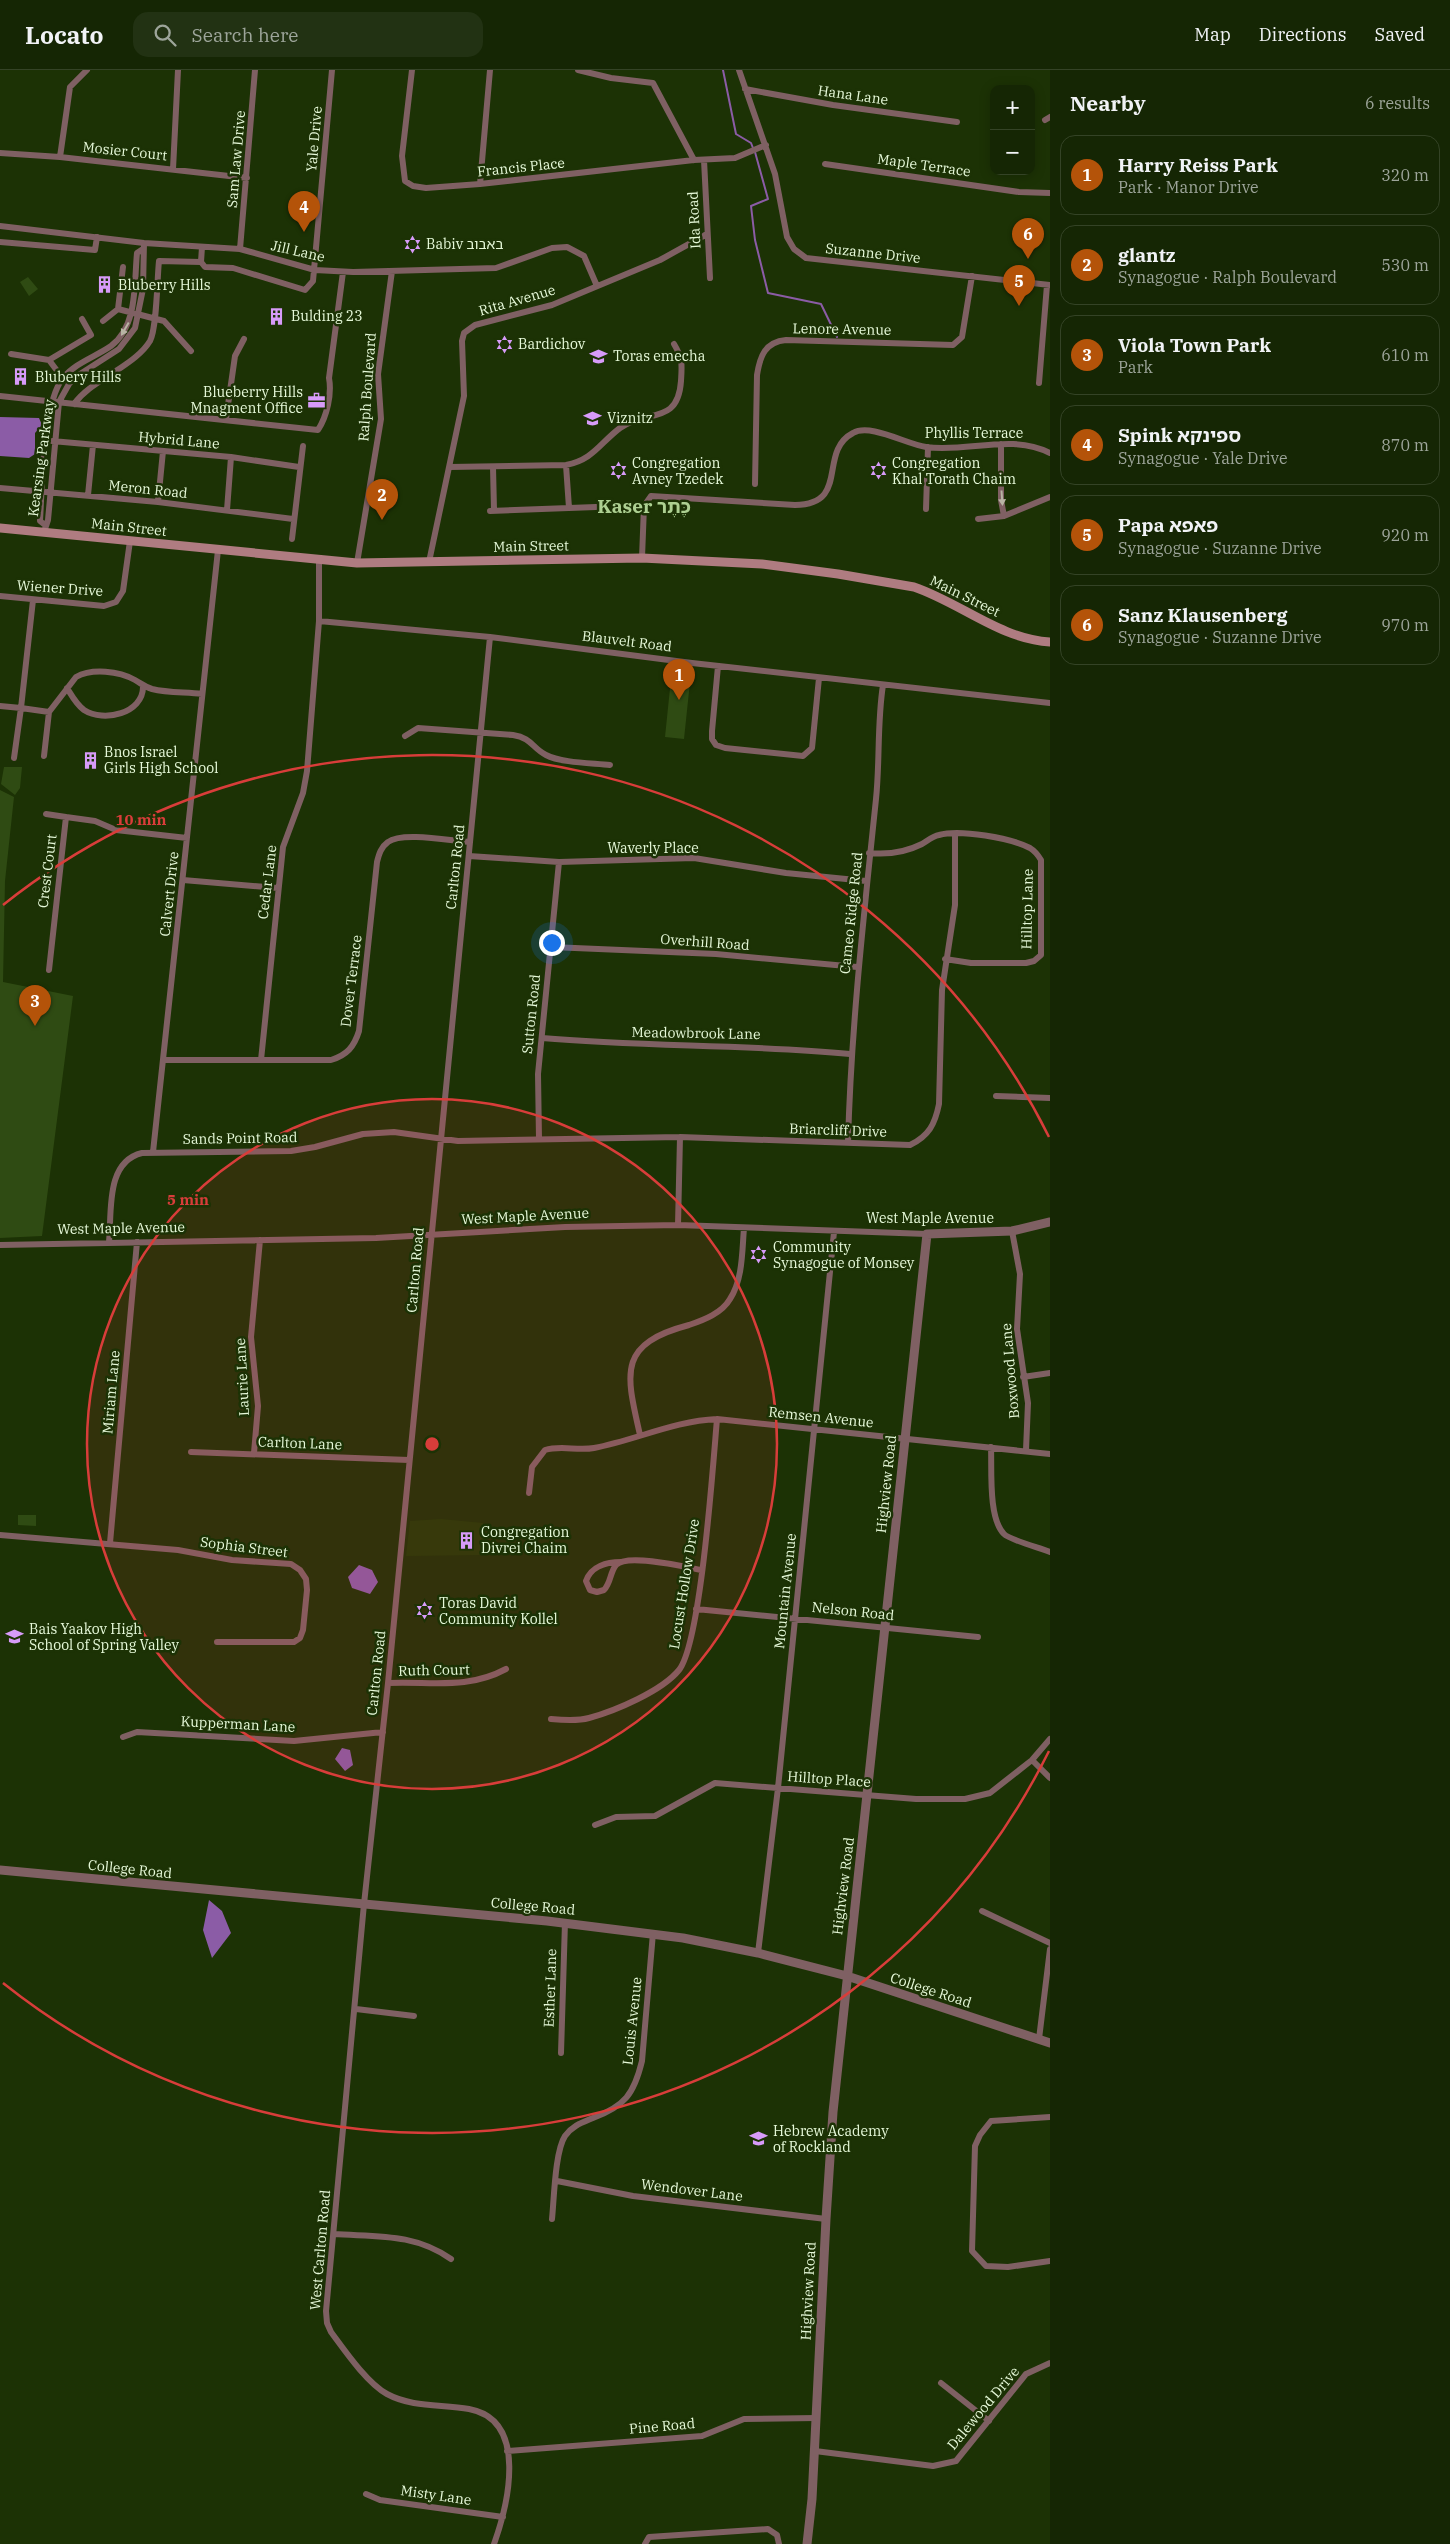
<!DOCTYPE html>
<meta charset="utf-8">
<style>
:root{--surface:#152604;--page:#223213;--text:#f1f3f6;--muted:#9da59a;--line:#344326;--accent:#b45309}
body{margin:0;font-family:"IBM Plex Serif","Noto Sans Hebrew",serif;background:var(--page);color:var(--text)}
.controls{position:absolute;right:15px;top:15px;display:grid;overflow:hidden;border-radius:10px;box-shadow:0 2px 12px #0003}
.controls button{width:45px;height:45px;display:grid;place-items:center;padding:0;border:0;border-bottom:1px solid var(--line);background:var(--surface);color:var(--text);font:25px sans-serif}
.you{position:absolute;left:551px;top:872px;width:18px;height:18px;margin:-12px;border:4px solid #fff;border-radius:50%;background:#1a73e8;box-shadow:0 0 0 8px #1a73e833}
.badge{display:grid;place-items:center;width:32px;height:32px;border-radius:50%;background:var(--accent);color:#fff;font-size:16px;font-weight:700}
.pin{position:absolute;translate:-50% -41px;filter:drop-shadow(0 1px 2px #0008)}
.pin::after{content:'';position:absolute;top:26px;width:18px;height:15px;background:inherit;clip-path:polygon(0 0,100% 0,50% 100%)}
.list{margin:0;padding:0;list-style:none}
h2{display:flex;justify-content:space-between;align-items:center;height:65px;margin:0;padding:0 20px;font-size:21px}
h2 small{font-size:16px;font-weight:400;color:var(--muted)}
.list li{display:grid;grid-template-columns:32px 1fr auto;gap:15px;align-items:center;box-sizing:border-box;height:80px;margin:0 10px 10px;padding:0 10px;border:1px solid var(--line);border-radius:15px}
.list b{display:block;font-size:19px;white-space:nowrap}
.list p{margin:0;font-size:16px;white-space:nowrap;color:var(--muted)}
.list em{font-size:16px;font-style:normal;color:var(--muted)}
.icon{flex:none;width:28px;height:28px;fill:none;stroke:currentColor;stroke-width:2;stroke-linecap:round;stroke-linejoin:round}
.map{position:relative;flex:none;width:1050px;height:2474px;overflow:hidden}
header{display:flex;align-items:center;gap:30px;box-sizing:border-box;height:70px;padding:0 25px;background:var(--surface);border-bottom:1px solid var(--line)}
header strong{font-size:24px}
nav{display:flex;gap:28px;margin-inline-start:auto;font-size:18px}
.search{width:350px;height:45px;background:var(--page);display:flex;align-items:center;gap:12px;box-sizing:border-box;padding:0 18px;border-radius:15px;color:var(--muted);font-size:19px}
main{display:flex}
aside{flex:1;background:var(--surface)}
.map>svg:first-child{display:block}
.built{fill:#213a05}
.green{fill:#2f4b13}
.water{fill:#8b5ca6}
.lines{fill:none;stroke-linecap:round;stroke-linejoin:round}
.stream{stroke:#8b5ca6;stroke-width:2}
.minor{stroke:#7f6063;stroke-width:6}
.tertiary{stroke:#7f6063;stroke-width:9}
.secondary{stroke:#af7c81;stroke-width:9}
.oneway{fill:#b8b4a4}
.ring{fill:none;stroke:#d83d3a;stroke-width:2.5}
.labels{text-anchor:middle;stroke-width:5;stroke-linejoin:round;paint-order:stroke}
.street-label{font-size:14px;fill:#e6f9d9;stroke:#1c3205}
.poi-label{font-size:14px;fill:#e6f9d9;stroke:#1c3205;text-anchor:start}
.district-label{font-size:19px;font-weight:bold;fill:#add092;stroke:#1c3205}
.centre{fill:#d83d3a;stroke:#1c3205;stroke-width:2.5}
.ring-label{font-size:15px;text-anchor:middle;font-weight:bold;fill:#d83d3a;stroke:#1c3205;stroke-width:5;stroke-linejoin:round;paint-order:stroke}
</style>
<header>
<strong>Locato</strong>
<div class="search"><svg class="icon" aria-label="search" viewBox="0 0 24 24"><circle cx="10" cy="10" r="6"/><path d="M15 15l6 6"/></svg>Search here</div>
<nav><a>Map</a><a>Directions</a><a>Saved</a></nav>
</header>
<main>
<div class="map">
<svg width="1050" height="2474" viewBox="0 0 1050 2474">
<rect width="100%" height="100%" fill="#1c3205"/>
<path class="built" d="M 441,1449 L 483,1453 L 485,1485 L 406,1486 L 410,1451 Z"/>
<path class="green" d="M 28,207 L 38,219 L 29,226 L 20,212 Z
M 673,589 L 692,593 L 684,669 L 665,667 Z
M 4,697 L 22,697 L 20,718 L 15,725 L 1,714 Z
M 0,720 L 14,727 L 5,811 L 3,912 L 73,926 L 42,1166 L 0,1168 Z
M 18,1445 L 36,1445 L 36,1456 L 18,1455 Z"/>
<path class="water" d="M 0,347 L 39,348 L 42,355 L 35,363 L 35,384 L 29,388 L 0,386 Z
M 359,1495 L 372,1500 L 378,1512 L 370,1524 L 352,1518 L 348,1507 Z
M 342,1678 L 350,1680 L 353,1695 L 345,1701 L 335,1689 Z
M 209,1830 L 222,1841 L 231,1863 L 212,1888 L 203,1860 Z"/>
<g class="lines">
<path class="stream" d="M 723,0 L 736,64 L 751,73 L 753,78
M 755,82 L 768,129 L 751,136 L 755,170 L 768,223 L 821,234 L 837,267"/>
<path class="minor" d="M 412,0 L 402,86 L 405,111 L 413,116 L 426,118 L 480,114 L 694,90 L 735,88 L 766,75
M 578,0 L 611,8 L 653,13 L 694,90
M 739,0 L 775,104 L 787,167 L 794,179 L 806,188 L 1050,215
M 745,19 L 833,35 L 957,52
M 1045,50 L 1050,47
M 0,83 L 60,87 L 247,108
M 60,87 L 70,17 L 87,0
M 704,90 L 710,208
M 825,94 L 1019,122 L 1050,123
M 173,99 L 178,0
M 480,114 L 490,0
M 0,156 L 144,173 L 240,179 L 315,200 L 353,202 L 496,198 L 552,178 L 567,177 L 584,186 L 597,216
M 0,172 L 95,180 L 97,167
M 240,179 L 255,0
M 201,192 L 202,177
M 118,239 L 123,197
M 103,251 L 118,239 L 164,251 L 191,281
M 11,284 L 49,290 L 64,310
M 49,290 L 91,265 L 82,249
M 1039,313 L 1047,215
M 0,326 L 318,360 C 327,346 332,324 329,308 L 343,202
M 74,334 C 85,319 101,311 116,301 C 128,293 142,284 150,271 C 157,258 157,209 159,191 L 201,192 L 205,197 L 233,198 L 305,220 L 313,211 L 332,0
M 226,349 L 235,286 L 244,269
M 52,371 L 231,387 L 299,397
M 1001,374 L 1001,430 L 1004,446
M 566,395 L 569,438
M 450,397 L 566,395 C 593,390 600,373 620,358 C 646,339 678,356 681,311 C 682,294 683,289 674,274
M 493,397 L 494,440
M 755,414 L 757,305 C 760,286 765,272 786,270 L 953,275 L 962,267 L 972,206
M 0,418 L 158,432 L 293,449
M 88,425 L 93,375
M 158,432 L 163,381
M 926,439 L 928,377
M 227,440 L 231,387
M 490,441 L 596,437
M 978,449 L 1004,446 L 1050,427
M 45,455 L 40,451 C 42,418 43,332 63,308 C 75,293 95,287 111,276 C 138,256 134,213 137,183 L 143,179
M 44,462 L 48,450 L 59,332 L 69,314 L 77,306 L 119,279 L 135,258 L 143,219 L 144,173
M 292,469 L 303,376
M 642,488 L 644,436 L 651,426 L 795,435 C 851,434 817,382 853,363 C 870,353 906,374 926,377 C 967,383 1011,363 1050,383
M 319,491 L 319,551 L 490,567 L 692,593 L 1050,633
M 429,492 L 464,326 L 462,271 L 464,263 L 475,255 L 552,235 L 660,190 L 707,164
M 357,493 L 381,349 L 378,304 L 392,201
M 0,526 L 104,536 L 116,532 L 123,521 L 130,471
M 33,530 L 21,638 L 49,642
M 490,567 L 388,1613 L 364,1834 L 326,2241 L 327,2253 L 331,2262 C 345,2281 367,2313 387,2324 C 413,2338 442,2334 469,2339 C 529,2350 508,2435 494,2474
M 718,596 L 712,661 L 712,669 L 716,675 L 725,678 L 803,686 L 812,678 L 819,608
M 67,618 C 72,626 76,634 84,640 C 104,653 143,643 143,617
M 0,636 L 21,638 L 14,688
M 405,666 L 418,658 L 513,665 C 532,668 532,678 546,685 C 561,693 593,693 610,695
M 44,686 L 49,642 L 76,607 C 92,598 119,601 135,610 C 142,614 145,617 152,619 C 168,623 186,622 202,624
M 46,744 L 66,747
M 869,783 C 888,785 904,783 922,774 C 927,771 933,766 939,765 C 960,759 1011,768 1030,778 C 1035,781 1038,785 1041,790 L 1041,885 L 1034,891 L 1026,893 L 971,893 L 945,889
M 469,786 L 559,792 L 694,788 L 786,803 L 866,811
M 183,810 L 278,818
M 551,877 L 716,884 L 857,897
M 49,900 L 66,747 L 95,751 L 116,760 L 187,768
M 542,968 C 644,977 748,974 850,984
M 163,990 L 331,990 C 347,985 354,977 359,961 L 377,792 C 379,784 381,777 388,772 C 402,761 452,771 470,772
M 261,990 L 283,777 L 303,723 L 307,701 L 319,551
M 996,1026 L 1050,1028
M 539,1069 L 538,1004 L 559,792
M 848,1073 C 851,958 864,844 876,729 C 880,691 877,653 883,615
M 153,1082 L 218,480
M 678,1155 L 680,1067
M 1012,1161 L 1020,1204 L 1017,1259 L 1028,1333 L 1026,1380
M 109,1172 C 112,1142 105,1092 142,1083 L 291,1081 L 315,1077 L 363,1064 L 394,1062 L 458,1071 L 680,1067 L 910,1075 C 929,1066 935,1054 939,1034 L 942,920 L 955,835 L 955,764
M 0,1175 L 376,1168 L 565,1157 L 678,1155 L 927,1164
M 1023,1307 L 1050,1303
M 640,1365 C 626,1303 617,1274 689,1255 C 704,1250 722,1243 730,1229 C 743,1209 742,1181 744,1158
M 991,1377 C 992,1399 988,1448 1004,1464 C 1010,1470 1040,1478 1050,1482
M 191,1382 L 409,1390
M 254,1383 L 258,1336 L 251,1267 L 260,1170
M 529,1423 L 532,1397 L 545,1380 C 561,1375 577,1381 594,1378 C 636,1370 674,1351 717,1349 L 1050,1384
M 0,1465 L 178,1480 L 232,1490 L 291,1494 L 300,1500 L 306,1509 L 307,1520 L 303,1560 L 300,1568 L 294,1572 L 217,1572
M 110,1473 L 137,1172
M 621,1492 C 607,1492 591,1496 586,1511 L 590,1520 L 597,1522 L 604,1520 C 611,1513 610,1502 616,1495 C 627,1483 686,1497 701,1500
M 696,1539 L 978,1567
M 388,1613 C 431,1611 467,1620 506,1599
M 551,1649 C 562,1650 578,1651 589,1648 C 615,1641 662,1621 679,1600 C 701,1572 713,1394 717,1349
M 123,1667 L 137,1662 L 294,1671 L 383,1662
M 1032,1690 L 1050,1708
M 595,1755 L 616,1747 L 655,1746 L 715,1713 L 916,1729 L 965,1729 L 990,1723 L 1032,1690 L 1050,1669
M 982,1841 L 1050,1873
M 758,1883 L 778,1718 L 834,1162
M 356,1939 L 414,1946
M 1039,1969 L 1050,1879
M 561,1983 L 565,1852
M 1050,2047 L 991,2051 L 980,2065 L 975,2076 L 972,2181 L 986,2196 L 1008,2197 L 1050,2191
M 557,2111 L 633,2126 L 826,2149
M 552,2149 C 554,2130 555,2081 565,2066 C 572,2056 581,2053 593,2048 C 625,2036 634,2024 642,1991 L 653,1863
M 334,2164 C 377,2167 414,2163 451,2189
M 941,2313 L 989,2351
M 507,2381 L 702,2366 L 744,2349 L 816,2348
M 815,2381 L 933,2396 L 956,2391 L 1026,2304 L 1050,2293
M 366,2424 L 380,2430 L 503,2447
M 645,2474 L 649,2467 L 768,2459 L 777,2465 L 779,2474"/>
<path class="tertiary" d="M 0,1800 L 547,1851 L 683,1868 L 758,1883 L 847,1906 L 1050,1973
M 807,2474 L 812,2429 L 826,2149 L 833,2042 L 927,1164 L 1012,1161 L 1050,1152"/>
<path class="secondary" d="M 0,458 L 357,493 L 642,488 L 762,494 L 838,504 L 914,517 C 961,533 1000,569 1050,572"/>
</g>
<defs><path id="oneway-solid" d="M-6-.8H1V-3.2L6.5 0L1 3.2V.8H-6Z" transform="scale(1.25)"/></defs>
<g class="oneway">
<use href="#oneway-solid" transform="translate(125 259) rotate(120)"/>
<use href="#oneway-solid" transform="translate(1002 428) rotate(86)"/>
</g>
<circle cx="432" cy="1374" r="345" fill="#d83d3a" fill-opacity=".12"/>
<g class="ring">
<circle cx="432" cy="1374" r="345"/>
<path d="M1049 1681A689 689 0 0 1 3 1913M3 835A689 689 0 0 1 1049 1067"/>
</g>
<defs>
<symbol id="synagogue-bare" viewBox="-9 -9 18 18"><path d="M0-6.5L5.6 3.2H-5.6ZM0 6.5L5.6-3.2H-5.6Z" fill="#d79bf9" stroke="#1c3205" stroke-width="2.5" paint-order="stroke"/></symbol>
<symbol id="building-bare" viewBox="-9 -9 18 18"><path d="M-4-6H4V6H1V3H-1V6H-4ZM-2.5-4.3h1.7v1.8h-1.7ZM.8-4.3h1.7v1.8H.8ZM-2.5-1h1.7V.8h-1.7ZM.8-1h1.7V.8H.8Z" fill="#d79bf9" stroke="#1c3205" stroke-width="2.5" paint-order="stroke"/></symbol>
<symbol id="school-bare" viewBox="-9 -9 18 18"><path d="M0-5L7-2L0 1L-7-2ZM-4 1L0 2.5L4 1V4Q0 6-4 4Z" fill="#d79bf9" stroke="#1c3205" stroke-width="2.5" paint-order="stroke"/></symbol>
<symbol id="office-bare" viewBox="-9 -9 18 18"><path d="M-6-3h4V-5.5h4V-3h4V5H-6ZM-1-4.5V-3h2v-1.5ZM-6 0V1H6V0Z" fill="#d79bf9" stroke="#1c3205" stroke-width="2.5" paint-order="stroke"/></symbol>
</defs>
<g fill-rule="evenodd">
<use href="#synagogue-bare" x="400" y="162" width="25" height="25"/>
<use href="#building-bare" x="92" y="202" width="25" height="25"/>
<use href="#building-bare" x="264" y="234" width="25" height="25"/>
<use href="#synagogue-bare" x="492" y="262" width="25" height="25"/>
<use href="#school-bare" x="586" y="274" width="25" height="25"/>
<use href="#building-bare" x="8" y="294" width="25" height="25"/>
<use href="#office-bare" x="304" y="318" width="25" height="25"/>
<use href="#school-bare" x="580" y="336" width="25" height="25"/>
<use href="#synagogue-bare" x="606" y="388" width="25" height="25"/>
<use href="#synagogue-bare" x="866" y="388" width="25" height="25"/>
<use href="#building-bare" x="78" y="678" width="25" height="25"/>
<use href="#synagogue-bare" x="746" y="1172" width="25" height="25"/>
<use href="#building-bare" x="454" y="1458" width="25" height="25"/>
<use href="#synagogue-bare" x="412" y="1528" width="25" height="25"/>
<use href="#school-bare" x="2" y="1554" width="25" height="25"/>
<use href="#school-bare" x="746" y="2056" width="25" height="25"/>
</g>
<g class="labels">
<g class="street-label">
<text transform="translate(853 25) rotate(8)" y="5">Hana Lane</text>
<text transform="translate(314 69) rotate(-85)" y="5">Yale Drive</text>
<text transform="translate(125 81) rotate(6)" y="5">Mosier Court</text>
<text transform="translate(236 89) rotate(-85)" y="5">Sam Law Drive</text>
<text transform="translate(924 95) rotate(8)" y="5">Maple Terrace</text>
<text transform="translate(521 97) rotate(-6)" y="5">Francis Place</text>
<text transform="translate(694 150) rotate(-93)" y="5">Ida Road</text>
<text transform="translate(298 181) rotate(13)" y="5">Jill Lane</text>
<text transform="translate(873 183) rotate(6)" y="5">Suzanne Drive</text>
<text transform="translate(517 230) rotate(-16)" y="5">Rita Avenue</text>
<text transform="translate(842 259) rotate(1)" y="5">Lenore Avenue</text>
<text transform="translate(367 317) rotate(-86)" y="5">Ralph Boulevard</text>
<text x="974" y="368">Phyllis Terrace</text>
<text transform="translate(179 370) rotate(5)" y="5">Hybrid Lane</text>
<text transform="translate(41 388) rotate(-82)" y="5">Kearsing Parkway</text>
<text transform="translate(148 419) rotate(6)" y="5">Meron Road</text>
<text transform="translate(129 457) rotate(6)" y="5">Main Street</text>
<text transform="translate(531 476) rotate(-1)" y="5">Main Street</text>
<text transform="translate(60 518) rotate(4)" y="5">Wiener Drive</text>
<text transform="translate(965 526) rotate(26)" y="5">Main Street</text>
<text transform="translate(627 571) rotate(7)" y="5">Blauvelt Road</text>
<text x="653" y="783">Waverly Place</text>
<text transform="translate(455 797) rotate(-84)" y="5">Carlton Road</text>
<text transform="translate(47 801) rotate(-83)" y="5">Crest Court</text>
<text transform="translate(267 812) rotate(-83)" y="5">Cedar Lane</text>
<text transform="translate(169 824) rotate(-84)" y="5">Calvert Drive</text>
<text transform="translate(1027 839) rotate(-89)" y="5">Hilltop Lane</text>
<text transform="translate(851 843) rotate(-84)" y="5">Cameo Ridge Road</text>
<text transform="translate(705 872) rotate(4)" y="5">Overhill Road</text>
<text transform="translate(351 911) rotate(-83)" y="5">Dover Terrace</text>
<text transform="translate(531 944) rotate(-84)" y="5">Sutton Road</text>
<text transform="translate(696 963) rotate(1)" y="5">Meadowbrook Lane</text>
<text transform="translate(838 1060) rotate(2)" y="5">Briarcliff Drive</text>
<text transform="translate(240 1068) rotate(-1)" y="5">Sands Point Road</text>
<text transform="translate(525 1146) rotate(-3)" y="5">West Maple Avenue</text>
<text x="930" y="1153">West Maple Avenue</text>
<text transform="translate(121 1158) rotate(-1)" y="5">West Maple Avenue</text>
<text transform="translate(415 1200) rotate(-85)" y="5">Carlton Road</text>
<text transform="translate(1010 1301) rotate(-95)" y="5">Boxwood Lane</text>
<text transform="translate(242 1307) rotate(-93)" y="5">Laurie Lane</text>
<text transform="translate(111 1322) rotate(-85)" y="5">Miriam Lane</text>
<text transform="translate(821 1347) rotate(6)" y="5">Remsen Avenue</text>
<text transform="translate(300 1373) rotate(2)" y="5">Carlton Lane</text>
<text transform="translate(886 1414) rotate(-84)" y="5">Highview Road</text>
<text transform="translate(244 1477) rotate(7)" y="5">Sophia Street</text>
<text transform="translate(684 1514) rotate(-81)" y="5">Locust Hollow Drive</text>
<text transform="translate(785 1521) rotate(-84)" y="5">Mountain Avenue</text>
<text transform="translate(853 1541) rotate(6)" y="5">Nelson Road</text>
<text transform="translate(434 1600) rotate(-1)" y="5">Ruth Court</text>
<text transform="translate(376 1603) rotate(-84)" y="5">Carlton Road</text>
<text transform="translate(238 1654) rotate(3)" y="5">Kupperman Lane</text>
<text transform="translate(829 1709) rotate(4)" y="5">Hilltop Place</text>
<text transform="translate(130 1799) rotate(6)" y="5">College Road</text>
<text transform="translate(843 1816) rotate(-83)" y="5">Highview Road</text>
<text transform="translate(533 1836) rotate(5)" y="5">College Road</text>
<text transform="translate(550 1918) rotate(-88)" y="5">Esther Lane</text>
<text transform="translate(931 1920) rotate(18)" y="5">College Road</text>
<text transform="translate(632 1951) rotate(-84)" y="5">Louis Avenue</text>
<text transform="translate(692 2120) rotate(7)" y="5">Wendover Lane</text>
<text transform="translate(320 2180) rotate(-85)" y="5">West Carlton Road</text>
<text transform="translate(808 2221) rotate(-87)" y="5">Highview Road</text>
<text transform="translate(983 2338) rotate(-50)" y="5">Dalewood Drive</text>
<text transform="translate(662 2356) rotate(-5)" y="5">Pine Road</text>
<text transform="translate(436 2425) rotate(8)" y="5">Misty Lane</text>
</g>
<g class="poi-label">
<text x="426" y="179">Babiv באבוב</text>
<text x="118" y="220">Bluberry Hills</text>
<text x="291" y="251">Bulding 23</text>
<text x="518" y="279">Bardichov</text>
<text x="613" y="291">Toras emecha</text>
<text x="35" y="312">Blubery Hills</text>
<text x="303" y="327" text-anchor="end">Blueberry Hills<tspan x="303" dy="16">Mnagment Office</tspan></text>
<text x="607" y="353">Viznitz</text>
<text x="632" y="398">Congregation<tspan x="632" dy="16">Avney Tzedek</tspan></text>
<text x="892" y="398">Congregation<tspan x="892" dy="16">Khal Torath Chaim</tspan></text>
<text x="104" y="687">Bnos Israel<tspan x="104" dy="16">Girls High School</tspan></text>
<text x="773" y="1182">Community<tspan x="773" dy="16">Synagogue of Monsey</tspan></text>
<text x="481" y="1467">Congregation<tspan x="481" dy="16">Divrei Chaim</tspan></text>
<text x="439" y="1538">Toras David<tspan x="439" dy="16">Community Kollel</tspan></text>
<text x="29" y="1564">Bais Yaakov High<tspan x="29" dy="16">School of Spring Valley</tspan></text>
<text x="773" y="2066">Hebrew Academy<tspan x="773" dy="16">of Rockland</tspan></text>
</g>
<g class="district-label">
<text x="644" y="443">Kaser כֶּתֶר</text>
</g>
</g>
<circle cx="432" cy="1374" r="8" class="centre"/>
<g class="ring-label">
<text x="141" y="755">10 min</text>
<text x="188" y="1135">5 min</text>
</g>
</svg>
<div class="controls">
<button>+</button>
<button>−</button>
</div>
<div class="you"></div>
<div class="pin badge" style="left:679px;top:630px">1</div>
<div class="pin badge" style="left:382px;top:450px">2</div>
<div class="pin badge" style="left:35px;top:956px">3</div>
<div class="pin badge" style="left:304px;top:162px">4</div>
<div class="pin badge" style="left:1019px;top:236px">5</div>
<div class="pin badge" style="left:1028px;top:189px">6</div>
</div>
<aside>
<h2>Nearby<small>6 results</small></h2>
<ul class="list">
<li><span class="badge">1</span><div><b>Harry Reiss Park</b><p>Park · Manor Drive</p></div><em>320 m</em></li>
<li><span class="badge">2</span><div><b>glantz</b><p>Synagogue · Ralph Boulevard</p></div><em>530 m</em></li>
<li><span class="badge">3</span><div><b>Viola Town Park</b><p>Park</p></div><em>610 m</em></li>
<li><span class="badge">4</span><div><b>Spink ספינקא</b><p>Synagogue · Yale Drive</p></div><em>870 m</em></li>
<li><span class="badge">5</span><div><b>Papa פאפא</b><p>Synagogue · Suzanne Drive</p></div><em>920 m</em></li>
<li><span class="badge">6</span><div><b>Sanz Klausenberg</b><p>Synagogue · Suzanne Drive</p></div><em>970 m</em></li>
</ul>
</aside>
</main>
